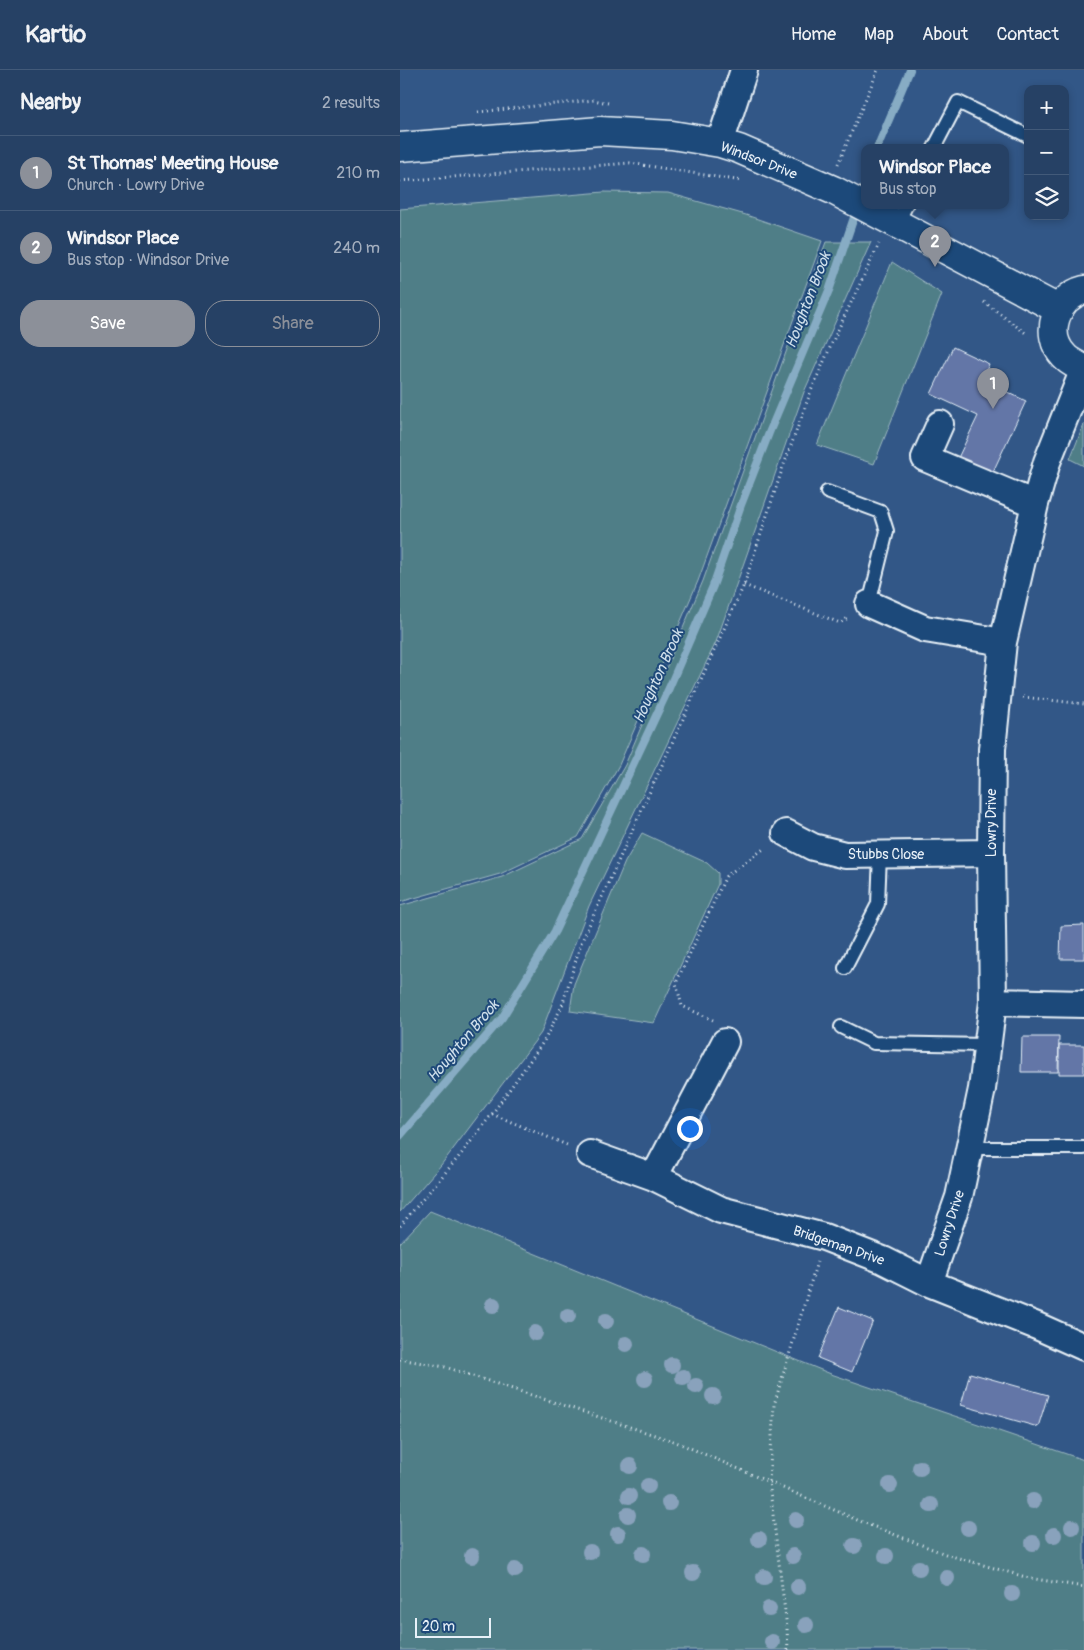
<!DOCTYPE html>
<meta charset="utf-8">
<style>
:root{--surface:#264165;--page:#324c6e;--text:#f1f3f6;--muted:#a4afbf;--line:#425a79;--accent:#8c9099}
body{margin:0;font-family:Pangolin,sans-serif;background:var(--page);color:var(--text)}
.controls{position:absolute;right:15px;top:15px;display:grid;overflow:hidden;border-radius:10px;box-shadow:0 2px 8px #0003}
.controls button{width:45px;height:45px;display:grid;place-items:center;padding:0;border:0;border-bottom:1px solid var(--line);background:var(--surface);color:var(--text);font:25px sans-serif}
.scale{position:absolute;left:15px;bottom:12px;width:76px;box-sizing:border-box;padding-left:5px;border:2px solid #e8f1f8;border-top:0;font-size:14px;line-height:18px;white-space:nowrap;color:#e8f1f8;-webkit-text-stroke:4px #1f4a7a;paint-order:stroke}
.you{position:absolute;left:289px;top:1058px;width:18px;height:18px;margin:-12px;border:4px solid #fff;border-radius:50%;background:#1a73e8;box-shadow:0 0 0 8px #1a73e833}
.badge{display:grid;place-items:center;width:32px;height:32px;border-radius:50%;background:var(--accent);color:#fff;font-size:16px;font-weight:700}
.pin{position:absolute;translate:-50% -41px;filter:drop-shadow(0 1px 2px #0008)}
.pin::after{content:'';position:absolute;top:26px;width:18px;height:15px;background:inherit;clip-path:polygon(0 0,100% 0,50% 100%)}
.popup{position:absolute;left:461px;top:74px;width:148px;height:65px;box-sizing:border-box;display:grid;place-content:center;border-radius:10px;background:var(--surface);filter:drop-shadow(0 1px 4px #0005);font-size:16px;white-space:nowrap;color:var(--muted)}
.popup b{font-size:19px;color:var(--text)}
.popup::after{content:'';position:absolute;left:50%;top:100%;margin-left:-10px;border:10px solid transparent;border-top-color:var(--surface)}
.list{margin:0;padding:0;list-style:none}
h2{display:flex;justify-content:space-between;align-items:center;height:65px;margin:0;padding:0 20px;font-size:21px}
h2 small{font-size:16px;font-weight:400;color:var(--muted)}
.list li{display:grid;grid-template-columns:32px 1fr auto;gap:15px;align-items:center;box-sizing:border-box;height:75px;padding:0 20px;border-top:1px solid var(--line)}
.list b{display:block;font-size:19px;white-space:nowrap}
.list p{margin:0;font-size:16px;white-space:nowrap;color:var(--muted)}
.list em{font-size:16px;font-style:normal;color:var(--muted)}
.actions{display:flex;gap:10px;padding:15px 20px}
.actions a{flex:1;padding:11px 0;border:1px solid var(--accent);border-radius:20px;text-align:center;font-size:18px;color:var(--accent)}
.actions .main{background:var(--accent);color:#fff}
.icon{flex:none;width:28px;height:28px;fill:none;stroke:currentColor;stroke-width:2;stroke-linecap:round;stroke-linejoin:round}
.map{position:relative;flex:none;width:684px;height:1580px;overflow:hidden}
header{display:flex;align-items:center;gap:30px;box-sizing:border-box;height:70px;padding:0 25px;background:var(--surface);border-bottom:1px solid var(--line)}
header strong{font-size:24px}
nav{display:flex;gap:28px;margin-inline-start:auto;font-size:18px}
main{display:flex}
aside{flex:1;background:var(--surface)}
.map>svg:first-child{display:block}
.green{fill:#507e87;stroke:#9cb8c0}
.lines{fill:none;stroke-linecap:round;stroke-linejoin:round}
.stream{stroke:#87acc4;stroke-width:8}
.building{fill:#6376a7;stroke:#e8f1f8}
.lane-casing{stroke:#e8f1f8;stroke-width:16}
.street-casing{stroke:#e8f1f8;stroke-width:30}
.secondary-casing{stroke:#e8f1f8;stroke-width:31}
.path{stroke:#e8f1f8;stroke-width:3;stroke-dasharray:1 4;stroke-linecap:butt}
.lane{stroke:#1f4a7a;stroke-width:12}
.street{stroke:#1f4a7a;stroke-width:26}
.secondary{stroke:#1f4a7a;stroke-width:28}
.tree{fill:#89a2bc}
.labels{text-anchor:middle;stroke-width:4;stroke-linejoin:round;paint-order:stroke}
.street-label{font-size:14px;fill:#e8f1f8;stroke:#1f4a7a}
.water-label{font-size:15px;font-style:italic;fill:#d0e0eb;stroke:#1f4a7a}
</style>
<header>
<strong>Kartio</strong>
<nav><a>Home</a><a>Map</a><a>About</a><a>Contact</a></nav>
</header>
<main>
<aside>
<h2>Nearby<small>2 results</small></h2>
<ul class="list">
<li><span class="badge">1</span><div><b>St Thomas' Meeting House</b><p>Church · Lowry Drive</p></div><em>210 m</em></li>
<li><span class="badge">2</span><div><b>Windsor Place</b><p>Bus stop · Windsor Drive</p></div><em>240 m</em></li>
</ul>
<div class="actions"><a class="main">Save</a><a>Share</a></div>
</aside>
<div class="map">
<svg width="684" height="1580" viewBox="0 0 684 1580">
<rect width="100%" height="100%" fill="#325787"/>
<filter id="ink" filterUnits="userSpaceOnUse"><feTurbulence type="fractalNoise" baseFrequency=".02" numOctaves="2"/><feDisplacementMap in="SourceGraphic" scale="10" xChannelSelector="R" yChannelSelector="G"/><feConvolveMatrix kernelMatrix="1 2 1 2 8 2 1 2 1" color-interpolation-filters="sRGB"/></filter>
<g filter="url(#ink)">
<path class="green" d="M 204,122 L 268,123 L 346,145 L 422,171 L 298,511 L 219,695 L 178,767 L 100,804 L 0,832 L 0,139 Z
M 426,172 L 471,172 L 404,322 L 316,572 L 189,836 L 141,963 L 41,1095 L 0,1142 L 0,836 L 102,807 L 182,769 L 225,695 L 303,511 Z
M 492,192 L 542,224 L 474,394 L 417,375 Z
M 684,354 L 684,396 L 670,389 Z
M 242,763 L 307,793 L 318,803 L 318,814 L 254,953 L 170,941 L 174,914 L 191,873 L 225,792 Z
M 30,1141 L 431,1304 L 684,1390 L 684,1580 L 0,1580 L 0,1173 Z"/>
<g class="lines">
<path class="stream" d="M 477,78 L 510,0
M 0,1066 L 102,948 L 155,861 L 269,618 L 313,516 L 341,435 L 369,363 L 430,218 L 465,115"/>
</g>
<path class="building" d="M 553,277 L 589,294 L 582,310 L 626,331 L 591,406 L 557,390 L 578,346 L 531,324 Z
M 684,855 L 684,889 L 660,889 L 661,856 Z
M 622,967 L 659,967 L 658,1002 L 621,1002 Z
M 659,975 L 684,975 L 684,1004 L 659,1004 Z
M 439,1237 L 473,1251 L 452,1302 L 418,1288 Z
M 570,1303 L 648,1325 L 638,1357 L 561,1335 Z"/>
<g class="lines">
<defs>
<path id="lane" d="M 534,78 L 558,32 L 628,66
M 497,154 L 506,136
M 427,422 L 481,442 L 487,461 L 469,534
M 445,898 L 478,834 L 480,784
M 441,957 L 474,973 L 587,975
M 569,1078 L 684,1078"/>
<path id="street" d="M 320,73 L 344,0
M 540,354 L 525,388 L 635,434
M 469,534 L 525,559 L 603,572
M 386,763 L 413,777 L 445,785 L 591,783
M 593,932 L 684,934
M 190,1084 L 254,1107 L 321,1140 L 424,1167 L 483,1190 L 529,1213 L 637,1256 L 684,1277
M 254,1107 L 325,972
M 529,1213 L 559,1127 L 582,1019 L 593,932 L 591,783 L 592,679 L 603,572 L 635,434 L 647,392 L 684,299"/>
<path id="secondary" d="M 0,77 L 200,61 L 272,65 L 320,73 L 339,79 L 433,120 L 658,239
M 684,220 C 656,227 643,264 664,286 C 669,292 677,295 684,299"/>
</defs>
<use href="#lane" class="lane-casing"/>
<use href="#street" class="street-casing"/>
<use href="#secondary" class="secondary-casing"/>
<path class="path" d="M 78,42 L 194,30 L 208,33
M 438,94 L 478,0
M 0,111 L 230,93 L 342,111
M 584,232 L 627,264
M 344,515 L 440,553 L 448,548
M 623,627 L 684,634
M 313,950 L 282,936 L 276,913 L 326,806 L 365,778
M 92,1044 L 167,1075
M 0,1156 L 62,1083 L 92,1044 L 144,971 L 162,936 L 181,873 L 344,515 L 382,400 L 411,321 L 436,264 L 479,174
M 0,1289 L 45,1297 L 276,1372 L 462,1452 L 548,1485 L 629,1508 L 684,1517
M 388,1580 L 387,1558 L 369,1412 L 374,1335 L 417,1192"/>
<use href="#lane" class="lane"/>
<use href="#street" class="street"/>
<use href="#secondary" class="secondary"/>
</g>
<g class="tree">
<circle cx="93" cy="1235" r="8"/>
<circle cx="168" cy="1246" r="8"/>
<circle cx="206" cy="1251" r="8"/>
<circle cx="135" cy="1263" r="8"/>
<circle cx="226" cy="1274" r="8"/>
<circle cx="272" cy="1295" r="8"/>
<circle cx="283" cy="1307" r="8"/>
<circle cx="245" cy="1309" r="8"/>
<circle cx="296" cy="1316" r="8"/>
<circle cx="313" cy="1326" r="8"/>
<circle cx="230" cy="1396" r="8"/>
<circle cx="520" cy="1398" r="8"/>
<circle cx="490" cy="1415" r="8"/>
<circle cx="248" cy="1416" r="8"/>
<circle cx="229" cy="1426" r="8"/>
<circle cx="633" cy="1431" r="8"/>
<circle cx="269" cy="1433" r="8"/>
<circle cx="531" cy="1435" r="8"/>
<circle cx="228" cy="1445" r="8"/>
<circle cx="396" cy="1450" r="8"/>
<circle cx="672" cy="1457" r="8"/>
<circle cx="568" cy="1458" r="8"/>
<circle cx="218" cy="1464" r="8"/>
<circle cx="654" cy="1465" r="8"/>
<circle cx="359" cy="1469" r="8"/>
<circle cx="633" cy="1473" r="8"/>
<circle cx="454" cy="1476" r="8"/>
<circle cx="190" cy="1482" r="8"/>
<circle cx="243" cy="1484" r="8"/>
<circle cx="72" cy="1486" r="8"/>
<circle cx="393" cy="1486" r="8"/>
<circle cx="486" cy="1486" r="8"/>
<circle cx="519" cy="1498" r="8"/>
<circle cx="115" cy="1500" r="8"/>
<circle cx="293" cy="1503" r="8"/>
<circle cx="364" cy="1507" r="8"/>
<circle cx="547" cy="1508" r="8"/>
<circle cx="398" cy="1517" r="8"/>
<circle cx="612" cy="1524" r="8"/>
<circle cx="369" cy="1539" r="8"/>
<circle cx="406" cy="1555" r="8"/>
<circle cx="372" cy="1572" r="8"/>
</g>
</g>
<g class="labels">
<g class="street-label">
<text transform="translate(359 90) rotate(21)" y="5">Windsor Drive</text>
<text transform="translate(591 753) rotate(-90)" y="5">Lowry Drive</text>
<text x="486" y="789">Stubbs Close</text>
<text transform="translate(549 1153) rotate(-72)" y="5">Lowry Drive</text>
<text transform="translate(439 1175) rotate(19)" y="5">Bridgeman Drive</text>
</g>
<g class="water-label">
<text transform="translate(408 230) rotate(-69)" y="5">Houghton Brook</text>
<text transform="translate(258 606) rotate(-66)" y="5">Houghton Brook</text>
<text transform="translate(63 971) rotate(-50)" y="5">Houghton Brook</text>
</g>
</g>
</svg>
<div class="controls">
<button>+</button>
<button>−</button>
<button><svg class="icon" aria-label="layers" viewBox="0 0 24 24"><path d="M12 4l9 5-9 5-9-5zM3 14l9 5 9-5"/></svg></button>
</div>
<div class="scale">20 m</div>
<div class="you"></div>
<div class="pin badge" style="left:593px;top:339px">1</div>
<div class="pin badge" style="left:535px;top:197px">2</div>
<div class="popup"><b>Windsor Place</b>Bus stop</div>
</div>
</main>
